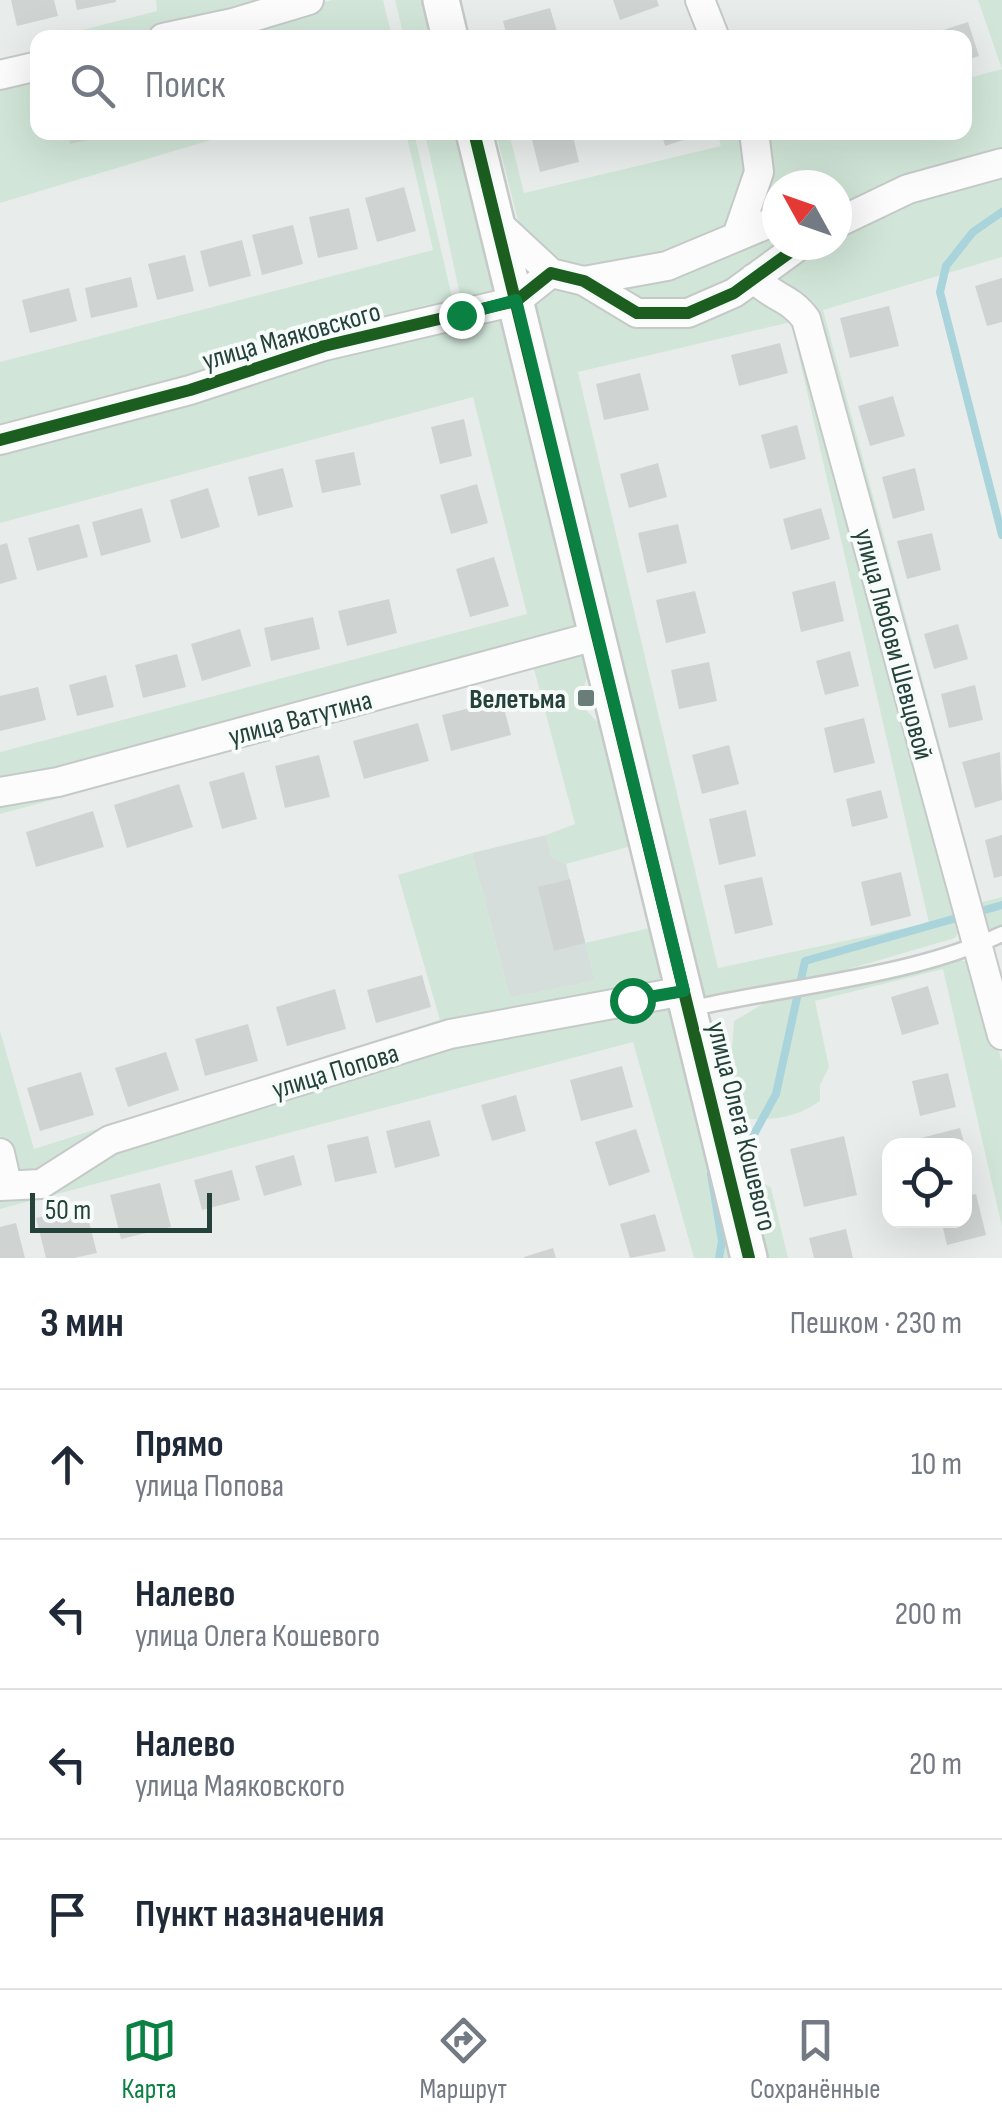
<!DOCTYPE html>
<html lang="ru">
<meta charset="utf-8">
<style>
:root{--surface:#fff;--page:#f6f6f7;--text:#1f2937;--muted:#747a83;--line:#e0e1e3;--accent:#0b8043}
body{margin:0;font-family:"Sofia Sans Condensed",sans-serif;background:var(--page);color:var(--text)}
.controls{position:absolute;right:30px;bottom:30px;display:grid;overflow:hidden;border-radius:20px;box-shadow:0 10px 40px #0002}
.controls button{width:90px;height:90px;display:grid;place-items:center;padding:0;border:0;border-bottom:2px solid var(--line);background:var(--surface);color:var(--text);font:50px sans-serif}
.compass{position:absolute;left:762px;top:170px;width:90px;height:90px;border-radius:50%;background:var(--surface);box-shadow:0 10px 40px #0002;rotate:310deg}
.scale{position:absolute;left:30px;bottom:25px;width:182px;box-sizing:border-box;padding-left:10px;border:5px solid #24423a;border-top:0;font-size:28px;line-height:35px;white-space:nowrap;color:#24423a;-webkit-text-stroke:8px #f7fbf9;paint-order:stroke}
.stop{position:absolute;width:30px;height:30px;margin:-22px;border:8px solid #0b8043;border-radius:50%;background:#fff}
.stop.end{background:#0b8043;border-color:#fff;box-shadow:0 2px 10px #0008}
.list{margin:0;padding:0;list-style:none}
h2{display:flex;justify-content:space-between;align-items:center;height:130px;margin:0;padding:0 40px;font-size:42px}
h2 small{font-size:32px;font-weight:400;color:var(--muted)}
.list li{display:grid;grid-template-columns:65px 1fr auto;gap:30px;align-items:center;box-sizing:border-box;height:150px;padding:0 40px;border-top:2px solid var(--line)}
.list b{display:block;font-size:38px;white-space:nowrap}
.list p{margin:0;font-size:32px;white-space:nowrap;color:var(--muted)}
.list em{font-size:32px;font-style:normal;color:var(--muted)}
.icon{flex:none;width:55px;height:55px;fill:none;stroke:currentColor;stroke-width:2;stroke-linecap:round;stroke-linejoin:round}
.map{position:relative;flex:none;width:1002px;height:1258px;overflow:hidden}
.search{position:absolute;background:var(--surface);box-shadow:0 10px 40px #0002;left:30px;right:30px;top:30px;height:110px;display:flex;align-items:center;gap:25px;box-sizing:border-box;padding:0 35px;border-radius:20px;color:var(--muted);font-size:38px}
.sheet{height:730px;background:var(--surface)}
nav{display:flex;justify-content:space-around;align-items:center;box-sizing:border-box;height:140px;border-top:2px solid var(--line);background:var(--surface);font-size:28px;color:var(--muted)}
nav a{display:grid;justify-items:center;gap:5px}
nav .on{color:var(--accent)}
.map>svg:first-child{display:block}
.built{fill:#d6dedb}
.green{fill:#d1e6d8;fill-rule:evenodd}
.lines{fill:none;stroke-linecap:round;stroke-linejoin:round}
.stream{stroke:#a9d4db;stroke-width:8}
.building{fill:#cfd4d2}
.service-casing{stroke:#c5cac8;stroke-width:19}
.minor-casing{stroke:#c5cac8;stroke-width:32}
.tertiary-casing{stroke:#c5cac8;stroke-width:40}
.service{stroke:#fcfcfc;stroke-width:14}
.minor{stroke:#fcfcfc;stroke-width:28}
.tertiary{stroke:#fcfcfc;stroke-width:35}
.cycleway-casing{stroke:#f7fbf9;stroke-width:19}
.cycleway{stroke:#1b5e20;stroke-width:12}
.route{stroke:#0b8043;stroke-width:12}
.poi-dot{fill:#697e78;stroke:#f7fbf9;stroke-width:4}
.labels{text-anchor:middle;stroke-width:8;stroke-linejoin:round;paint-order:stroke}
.street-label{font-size:28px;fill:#24423a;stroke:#f7fbf9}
.poi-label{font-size:28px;font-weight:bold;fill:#24423a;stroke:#f7fbf9;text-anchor:end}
</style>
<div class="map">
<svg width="1002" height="1258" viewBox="0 0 1002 1258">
<rect width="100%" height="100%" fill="#e8edeb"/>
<path class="built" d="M 546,835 L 551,857 L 566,864 L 595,981 L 510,998 L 472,853 Z"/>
<path class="green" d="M 156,0 L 286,0 L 232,17 L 136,37 L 51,38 L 157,11 Z
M 332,0 L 383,0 L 392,37 L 190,38 Z
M 395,0 L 430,0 L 440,37 L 404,37 Z
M 978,0 L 1002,0 L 1002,153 L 869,196 L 837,202 L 837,185 L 777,185 L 777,214 L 758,220 L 762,134 L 964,132 L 965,79 L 1002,69 Z
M 37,72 L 38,132 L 234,133 L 0,203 L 0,82 Z
M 406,133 L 414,133 L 454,306 L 0,432 L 0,362 L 433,250 Z
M 425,133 L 464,133 L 503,283 L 491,297 L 462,304 Z
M 496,133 L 509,133 L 524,193 L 721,146 L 717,133 L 748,133 L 752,170 L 733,230 L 703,248 L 587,273 L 567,265 L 519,225 Z
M 1002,171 L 1002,257 L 823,310 L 982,902 L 1002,897 L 1002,925 L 984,932 L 815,316 L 778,284 L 776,274 C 795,255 809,245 837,245 L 837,234 L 905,199 Z
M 777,229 L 777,245 C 734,280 700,315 639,303 C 627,301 615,291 604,285 Z
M 558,288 L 584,295 L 632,322 L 691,326 L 752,293 L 765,305 L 788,306 L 960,929 L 955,938 L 839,972 L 705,996 L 695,979 L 532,313 L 535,302 ZM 791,322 L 929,923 L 718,968 L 578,372 Z
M 492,314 L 512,321 L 586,624 L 572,634 L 0,786 L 0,752 L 527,614 L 473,397 L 0,523 L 0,452 L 323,357 Z
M 574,652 L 587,657 L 590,668 L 579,703 L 614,739 L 639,844 L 566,864 L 551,857 L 546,835 L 575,824 L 534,669 L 0,814 L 0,807 L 58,789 Z
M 472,853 L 510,998 L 595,981 L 585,943 L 658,926 L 672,980 L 450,1027 L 39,1179 L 11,1175 L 0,1134 L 0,1031 L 34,1149 L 440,1020 L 398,875 Z
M 951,958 L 968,962 L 980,975 L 1002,1063 L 1002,1227 L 943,969 L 815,1001 L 829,1067 L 820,1085 L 820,1101 C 798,1117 775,1120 749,1119 L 737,1147 L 718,1073 L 732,1049 L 734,1021 L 766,1002 L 808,988 L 847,986 Z
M 672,1002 L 742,1258 L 694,1258 L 633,1042 L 0,1209 L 0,1192 L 113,1147 L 450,1041 Z
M 744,1170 L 771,1188 L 788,1258 L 766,1258 Z"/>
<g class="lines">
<path class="stream" d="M 1002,212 L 973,232 L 946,266 L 940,292 L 1002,535
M 739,1165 L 749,1161 L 752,1138 L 776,1094 L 805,961 L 1002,905
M 711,1174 L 722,1241 L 719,1258"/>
</g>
<path class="building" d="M 11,0 L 54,0 L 58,16 L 17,26 Z
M 75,0 L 116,0 L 116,2 L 77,10 Z
M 613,0 L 657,0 L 659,6 L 620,20 Z
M 550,8 L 559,38 L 507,38 L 503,21 Z
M 968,22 L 979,56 L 964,61 L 964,38 L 933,38 L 931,34 Z
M 68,132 L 111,132 L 112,134 L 70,144 Z
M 530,132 L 572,132 L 579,162 L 540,172 Z
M 661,132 L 704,132 L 704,133 L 665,146 Z
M 404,187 L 416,231 L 377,242 L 365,198 Z
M 349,208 L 358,249 L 318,258 L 309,217 Z
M 293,225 L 303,264 L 262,275 L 252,235 Z
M 242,240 L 251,276 L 209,287 L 200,251 Z
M 185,255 L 194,291 L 157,300 L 148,264 Z
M 131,277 L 138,307 L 91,318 L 85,288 Z
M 1002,278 L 1002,322 L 987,326 L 975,286 Z
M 69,288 L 77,321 L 30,333 L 22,300 Z
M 889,306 L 899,346 L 850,358 L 840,318 Z
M 780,343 L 788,373 L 739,386 L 731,355 Z
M 640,373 L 649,410 L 604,420 L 596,384 Z
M 893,396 L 905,436 L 870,446 L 858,406 Z
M 464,419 L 472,456 L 440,464 L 431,427 Z
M 797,425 L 806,459 L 770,469 L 761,435 Z
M 354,452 L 361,485 L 322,493 L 315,460 Z
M 658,463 L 667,497 L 629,508 L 620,474 Z
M 283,468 L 293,507 L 258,516 L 248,477 Z
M 915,468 L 925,510 L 893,519 L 882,477 Z
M 477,484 L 488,523 L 451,534 L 440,495 Z
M 208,488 L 220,527 L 181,539 L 170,500 Z
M 142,508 L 151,542 L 101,556 L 92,522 Z
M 821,508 L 830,539 L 791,550 L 783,519 Z
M 79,524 L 88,557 L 37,571 L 28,538 Z
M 678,524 L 687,563 L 647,573 L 638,533 Z
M 932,533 L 941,570 L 907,579 L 897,541 Z
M 7,543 L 17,579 L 0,584 L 0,545 Z
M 494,557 L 509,606 L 470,617 L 456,569 Z
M 835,581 L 844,621 L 801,632 L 792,592 Z
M 695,591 L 706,633 L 666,643 L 656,600 Z
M 389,599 L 397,633 L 347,646 L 338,611 Z
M 313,617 L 320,649 L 271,661 L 264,628 Z
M 958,624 L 968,659 L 934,669 L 924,634 Z
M 240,629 L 251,666 L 202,681 L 191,644 Z
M 850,651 L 859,686 L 825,695 L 816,661 Z
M 177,654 L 186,687 L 143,698 L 135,665 Z
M 709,662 L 717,701 L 679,709 L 671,670 Z
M 106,675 L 114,707 L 77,716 L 69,685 Z
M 975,685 L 983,720 L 949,728 L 941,694 Z
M 38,687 L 46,720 L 0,731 L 0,696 Z
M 502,700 L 511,735 L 451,751 L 442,715 Z
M 864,718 L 875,763 L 834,773 L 824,728 Z
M 418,723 L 429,761 L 364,779 L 353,741 Z
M 729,745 L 739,784 L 702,794 L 692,755 Z
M 1000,752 L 1002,800 L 975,808 L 962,762 Z
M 319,755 L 330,797 L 285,808 L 275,766 Z
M 244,772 L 257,819 L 222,829 L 209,782 Z
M 179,784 L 193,827 L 127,848 L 114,805 Z
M 881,790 L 888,818 L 852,827 L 846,799 Z
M 746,810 L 756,856 L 719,865 L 709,819 Z
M 93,811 L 104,847 L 36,867 L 26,832 Z
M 1002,835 L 1002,876 L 994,878 L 985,840 Z
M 901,872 L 911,916 L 871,926 L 861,882 Z
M 762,877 L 773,925 L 735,934 L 724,885 Z
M 570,879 L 585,943 L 554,951 L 538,887 Z
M 422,975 L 431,1007 L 376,1023 L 367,990 Z
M 928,986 L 939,1024 L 902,1035 L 891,997 Z
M 335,989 L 346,1029 L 287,1046 L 276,1007 Z
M 248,1024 L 258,1061 L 205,1076 L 195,1039 Z
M 166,1052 L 179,1090 L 128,1107 L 115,1068 Z
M 622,1066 L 633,1107 L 581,1121 L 570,1080 Z
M 81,1072 L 94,1115 L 40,1131 L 27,1088 Z
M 948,1073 L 956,1107 L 920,1116 L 912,1081 Z
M 516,1095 L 526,1131 L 492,1141 L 481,1105 Z
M 430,1120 L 440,1156 L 395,1168 L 386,1131 Z
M 960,1128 L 965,1146 L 923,1146 L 921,1138 Z
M 636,1129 L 650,1172 L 609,1186 L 595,1142 Z
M 368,1136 L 377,1173 L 335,1182 L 327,1145 Z
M 844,1136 L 857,1195 L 804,1207 L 790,1149 Z
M 294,1155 L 302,1185 L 264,1196 L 255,1166 Z
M 232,1170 L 240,1200 L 202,1210 L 194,1180 Z
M 160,1183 L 171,1227 L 121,1239 L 110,1195 Z
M 976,1194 L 986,1235 L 947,1245 L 941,1220 L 964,1220 L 964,1197 Z
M 85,1206 L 97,1253 L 74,1258 L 46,1258 L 36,1218 Z
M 655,1214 L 666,1251 L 630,1258 L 620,1224 Z
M 16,1223 L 25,1258 L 0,1258 L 0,1227 Z
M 846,1229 L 853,1258 L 814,1258 L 809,1238 Z
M 553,1248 L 556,1258 L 524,1258 L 524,1257 Z"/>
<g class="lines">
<defs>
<path id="service" d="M 689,1009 C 789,986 910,977 1002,934"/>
<path id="minor" d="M 700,0 L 715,38
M 163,38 L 233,23 L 309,0
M 0,75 L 38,66
M 496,222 L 551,273
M 837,223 L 908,189 L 1002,163
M 737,236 L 759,172 L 754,132
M 754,278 C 774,299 789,296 806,319 L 1002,1035
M 584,281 L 667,266 L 777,220
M 0,440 L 190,390 L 324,346 L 516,301 L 551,273 L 584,281 L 637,313 L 688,313 L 734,293 L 800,245
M 0,792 L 58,782 L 599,635
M 0,1153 L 7,1184
M 0,1186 L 41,1184 L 110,1140 L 450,1034 L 684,991"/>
<path id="tertiary" d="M 441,0 L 450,38
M 474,132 L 749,1258"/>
</defs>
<use href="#service" class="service-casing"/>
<use href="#minor" class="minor-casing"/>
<use href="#tertiary" class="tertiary-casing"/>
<use href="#service" class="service"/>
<use href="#minor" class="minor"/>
<use href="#tertiary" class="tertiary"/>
<defs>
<path id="cycleway" d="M 474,132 L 749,1258
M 0,440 L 190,390 L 324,346 L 516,301 L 551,273 L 584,281 L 637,313 L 688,313 L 734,293 L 800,245"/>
</defs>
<use href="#cycleway" class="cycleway-casing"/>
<use href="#cycleway" class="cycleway"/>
</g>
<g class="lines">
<path class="route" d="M 461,315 L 516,300 L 684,991 L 632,1000"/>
</g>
<rect class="poi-dot" x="576" y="688" width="20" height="20" rx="5"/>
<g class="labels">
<g class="street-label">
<text transform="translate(291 335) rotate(-16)" y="10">улица Маяковского</text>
<text transform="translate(895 644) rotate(75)" y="10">улица Любови Шевцовой</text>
<text transform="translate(300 717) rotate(-15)" y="10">улица Ватутина</text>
<text transform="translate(335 1070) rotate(-17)" y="10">улица Попова</text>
<text transform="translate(743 1126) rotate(76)" y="10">улица Олега Кошевого</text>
</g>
<g class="poi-label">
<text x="566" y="708">Велетьма</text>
</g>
</g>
</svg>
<div class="controls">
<button><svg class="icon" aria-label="locate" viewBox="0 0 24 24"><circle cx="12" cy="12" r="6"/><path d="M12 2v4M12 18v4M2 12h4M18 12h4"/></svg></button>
</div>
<svg class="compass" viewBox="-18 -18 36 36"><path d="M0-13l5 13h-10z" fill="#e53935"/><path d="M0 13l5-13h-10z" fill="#747a83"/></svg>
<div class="scale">50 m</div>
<div class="stop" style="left:632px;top:1000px"></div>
<div class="stop end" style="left:461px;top:315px"></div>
<div class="search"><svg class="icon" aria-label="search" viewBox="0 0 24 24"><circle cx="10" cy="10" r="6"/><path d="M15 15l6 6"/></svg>Поиск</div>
</div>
<section class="sheet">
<h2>3 мин<small>Пешком · 230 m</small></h2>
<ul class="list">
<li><svg class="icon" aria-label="ahead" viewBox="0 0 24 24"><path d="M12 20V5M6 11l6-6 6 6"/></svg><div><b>Прямо</b><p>улица Попова</p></div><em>10 m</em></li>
<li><svg class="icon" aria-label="left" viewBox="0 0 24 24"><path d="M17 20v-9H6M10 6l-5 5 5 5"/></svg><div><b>Налево</b><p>улица Олега Кошевого</p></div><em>200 m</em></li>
<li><svg class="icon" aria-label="left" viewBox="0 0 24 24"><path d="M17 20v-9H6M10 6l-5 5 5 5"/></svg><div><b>Налево</b><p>улица Маяковского</p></div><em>20 m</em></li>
<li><svg class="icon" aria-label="arrive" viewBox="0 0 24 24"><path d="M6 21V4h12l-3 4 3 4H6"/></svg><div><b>Пункт назначения</b></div></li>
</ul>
</section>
<nav>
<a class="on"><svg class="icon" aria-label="map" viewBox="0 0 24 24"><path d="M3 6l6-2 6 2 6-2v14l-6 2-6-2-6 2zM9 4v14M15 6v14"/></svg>Карта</a>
<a><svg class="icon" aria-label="directions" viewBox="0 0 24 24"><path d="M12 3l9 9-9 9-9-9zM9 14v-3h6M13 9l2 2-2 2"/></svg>Маршрут</a>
<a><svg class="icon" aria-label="saved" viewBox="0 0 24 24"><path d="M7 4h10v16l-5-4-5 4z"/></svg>Сохранённые</a>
</nav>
